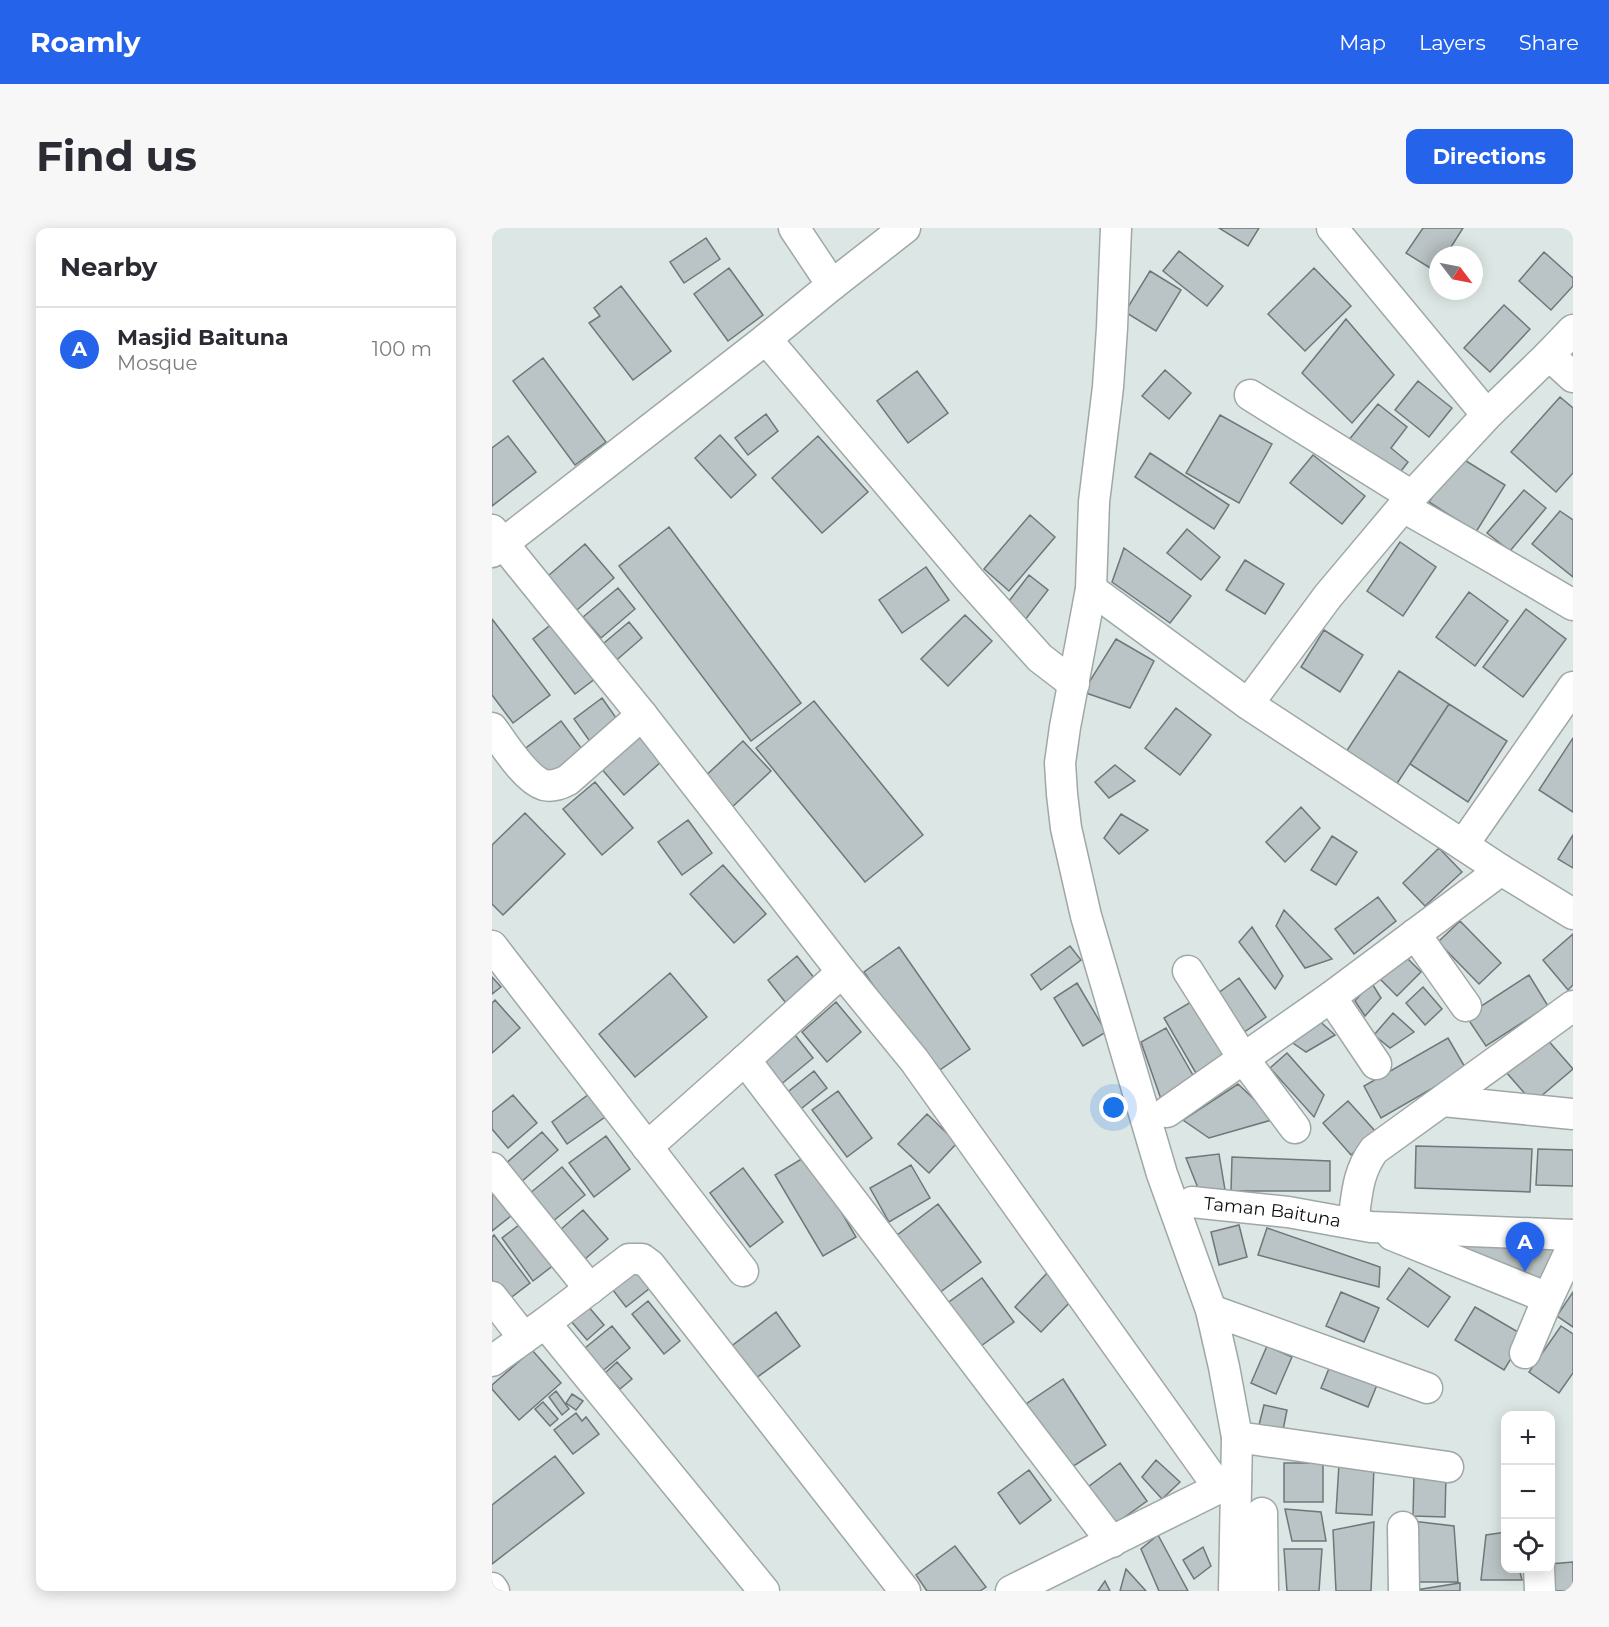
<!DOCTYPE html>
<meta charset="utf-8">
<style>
:root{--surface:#fff;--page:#f7f7f7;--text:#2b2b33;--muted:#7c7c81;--line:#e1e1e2;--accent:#2563eb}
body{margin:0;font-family:Montserrat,sans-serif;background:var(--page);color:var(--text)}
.controls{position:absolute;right:18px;bottom:18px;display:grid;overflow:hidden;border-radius:12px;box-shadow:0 3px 15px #0003}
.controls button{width:54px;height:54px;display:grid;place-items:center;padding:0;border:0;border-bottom:2px solid var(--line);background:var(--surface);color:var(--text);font:30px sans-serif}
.compass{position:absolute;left:937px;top:18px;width:54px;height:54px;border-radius:50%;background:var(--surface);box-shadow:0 3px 15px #0003;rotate:122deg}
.you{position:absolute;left:622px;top:880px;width:21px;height:21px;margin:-15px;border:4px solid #fff;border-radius:50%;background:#1a73e8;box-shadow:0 0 0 9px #1a73e833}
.badge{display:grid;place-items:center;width:39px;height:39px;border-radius:50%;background:var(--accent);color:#fff;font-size:20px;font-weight:700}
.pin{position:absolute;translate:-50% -50px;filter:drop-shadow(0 2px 3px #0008)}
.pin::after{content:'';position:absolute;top:32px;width:21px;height:18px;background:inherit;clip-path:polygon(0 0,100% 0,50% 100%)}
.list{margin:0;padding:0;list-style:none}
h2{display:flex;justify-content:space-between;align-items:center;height:78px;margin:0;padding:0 24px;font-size:26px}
h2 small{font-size:20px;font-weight:400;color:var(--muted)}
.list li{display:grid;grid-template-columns:39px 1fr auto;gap:18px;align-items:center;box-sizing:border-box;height:84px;padding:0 24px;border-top:2px solid var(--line)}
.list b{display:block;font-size:22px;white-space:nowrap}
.list p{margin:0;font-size:20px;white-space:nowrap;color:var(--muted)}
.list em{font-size:20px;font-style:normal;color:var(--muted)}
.icon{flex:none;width:33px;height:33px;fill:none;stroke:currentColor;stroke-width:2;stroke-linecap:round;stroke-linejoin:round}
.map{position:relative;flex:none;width:1081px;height:1363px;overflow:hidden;border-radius:12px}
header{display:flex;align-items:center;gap:36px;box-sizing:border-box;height:84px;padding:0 30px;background:var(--accent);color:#fff}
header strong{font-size:28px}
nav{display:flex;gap:33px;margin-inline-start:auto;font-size:21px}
.intro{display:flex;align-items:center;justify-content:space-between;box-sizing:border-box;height:144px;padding:0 36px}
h1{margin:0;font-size:42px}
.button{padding:15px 27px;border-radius:12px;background:var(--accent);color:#fff;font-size:21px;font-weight:700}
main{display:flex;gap:36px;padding:0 36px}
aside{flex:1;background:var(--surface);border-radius:12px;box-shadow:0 3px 15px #0003}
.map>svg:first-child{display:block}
.building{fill:#bac3c5;stroke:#6f7779;stroke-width:1.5}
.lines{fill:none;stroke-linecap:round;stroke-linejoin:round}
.minor-casing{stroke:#9fa8a6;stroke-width:33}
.minor{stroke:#fff;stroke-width:30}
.labels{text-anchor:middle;stroke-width:4.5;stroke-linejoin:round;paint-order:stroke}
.street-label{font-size:18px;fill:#0b0f0e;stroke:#dce6e4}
</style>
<header>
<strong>Roamly</strong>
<nav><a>Map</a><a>Layers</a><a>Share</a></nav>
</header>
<div class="intro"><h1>Find us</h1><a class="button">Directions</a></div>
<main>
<aside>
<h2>Nearby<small></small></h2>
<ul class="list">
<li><span class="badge">A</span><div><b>Masjid Baituna</b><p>Mosque</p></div><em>100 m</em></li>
</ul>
</aside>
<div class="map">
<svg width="1081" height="1363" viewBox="0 0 1081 1363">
<rect width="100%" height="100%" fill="#dce6e4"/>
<path class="building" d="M 727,0 L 767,0 L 756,18 Z
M 931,0 L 971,0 L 954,27 L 946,27 L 946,39 L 943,43 L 914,25 Z
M 214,10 L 228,31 L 192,55 L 178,34 Z
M 687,23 L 731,58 L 715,78 L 671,43 Z
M 1052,24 L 1081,50 L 1081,58 L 1059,82 L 1027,53 Z
M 237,40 L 271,87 L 236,113 L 202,66 Z
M 822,40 L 859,78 L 813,123 L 776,86 Z
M 658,43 L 689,62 L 664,103 L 633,84 Z
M 129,58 L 179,123 L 141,152 L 97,95 L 108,88 L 102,80 Z
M 1012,77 L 1038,101 L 998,144 L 972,120 Z
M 854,91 L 902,147 L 860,195 L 810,145 Z
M 51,130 L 114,214 L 83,237 L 21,153 Z
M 673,142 L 699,165 L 677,191 L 650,168 Z
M 425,143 L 456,185 L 416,215 L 385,173 Z
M 926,153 L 960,180 L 937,209 L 903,182 Z
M 1068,169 L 1081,180 L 1081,245 L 1064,264 L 1019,224 Z
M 886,176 L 915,199 L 899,220 L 916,234 L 903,251 L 856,213 Z
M 274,186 L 286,203 L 256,227 L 243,210 Z
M 728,187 L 780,216 L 747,275 L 694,245 Z
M 228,207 L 264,247 L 239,270 L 203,230 Z
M 16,208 L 44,244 L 0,278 L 0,220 Z
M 326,208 L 376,264 L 330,305 L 280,250 Z
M 658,225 L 737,277 L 722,301 L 643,249 Z
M 821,227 L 873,268 L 850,296 L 798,255 Z
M 966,228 L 1013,257 L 984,304 L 937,274 Z
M 1032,262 L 1054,280 L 1018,323 L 995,305 Z
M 1068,283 L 1081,292 L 1081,349 L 1040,316 Z
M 538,287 L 563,309 L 517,363 L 492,341 Z
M 177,299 L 309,475 L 259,513 L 127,338 Z
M 695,301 L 728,329 L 709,352 L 675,325 Z
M 908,314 L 944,339 L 911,388 L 875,363 Z
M 93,316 L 122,350 L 78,388 L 49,354 Z
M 632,320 L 699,368 L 678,395 L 620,354 Z
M 753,332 L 792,356 L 773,386 L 734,362 Z
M 434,339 L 457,372 L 410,405 L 387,372 Z
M 537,347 L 556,362 L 533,392 L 514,377 Z
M 126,360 L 143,381 L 109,410 L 91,389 Z
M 977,364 L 1016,393 L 983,438 L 944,409 Z
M 1034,381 L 1074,411 L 1031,469 L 991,439 Z
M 473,387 L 500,413 L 456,458 L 429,431 Z
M 0,391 L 58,467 L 21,495 L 0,467 Z
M 66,391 L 108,447 L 83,466 L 41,411 Z
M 137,394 L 150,410 L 120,436 L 106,420 Z
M 832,402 L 871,427 L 848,464 L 809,439 Z
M 624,411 L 662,433 L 638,480 L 591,464 Z
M 907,443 L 957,476 L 904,557 L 854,524 Z
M 110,470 L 127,494 L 99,515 L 82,491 Z
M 322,473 L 431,607 L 373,654 L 264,520 Z
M 957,476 L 1015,513 L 976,574 L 918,536 Z
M 684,480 L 719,507 L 688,547 L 653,520 Z
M 69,493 L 90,521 L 52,551 L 30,523 Z
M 146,505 L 170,533 L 132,567 L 108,539 Z
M 1081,510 L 1081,584 L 1047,562 Z
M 251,513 L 279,543 L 237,582 L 209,552 Z
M 623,537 L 643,553 L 617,570 L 603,554 Z
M 103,554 L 141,600 L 110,627 L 71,581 Z
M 809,579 L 828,600 L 793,634 L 774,614 Z
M 33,585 L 73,626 L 11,687 L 0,676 L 0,617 Z
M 629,586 L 656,602 L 627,626 L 612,610 Z
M 196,592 L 220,625 L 190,647 L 166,614 Z
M 1081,607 L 1081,640 L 1066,631 Z
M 840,608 L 865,624 L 844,657 L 819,642 Z
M 947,620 L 970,644 L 933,678 L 911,655 Z
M 231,637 L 274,686 L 242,715 L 198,666 Z
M 886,669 L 904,693 L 862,726 L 843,701 Z
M 792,682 L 840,731 L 813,740 L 784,698 Z
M 968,693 L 1009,735 L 987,756 L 946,714 Z
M 760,699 L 791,748 L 783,761 L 747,714 Z
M 1081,706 L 1081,757 L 1076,762 L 1051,732 Z
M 578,718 L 589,732 L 549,762 L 539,747 Z
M 407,719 L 478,821 L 442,846 L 372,744 Z
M 910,725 L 929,744 L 905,768 L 886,749 Z
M 305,728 L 326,755 L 297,779 L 276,752 Z
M 178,745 L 215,789 L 143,849 L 107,806 Z
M 1037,747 L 1056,778 L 994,818 L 974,788 Z
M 0,749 L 9,759 L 0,766 Z
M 747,750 L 774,789 L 748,807 L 722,768 Z
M 879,754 L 889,770 L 873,788 L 863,773 Z
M 585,755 L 614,804 L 591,818 L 562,770 Z
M 931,759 L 950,781 L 933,797 L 914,775 Z
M 704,771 L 738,827 L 705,847 L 672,790 Z
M 3,772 L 28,800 L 0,825 L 0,775 Z
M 344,774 L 369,804 L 335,834 L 310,804 Z
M 901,785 L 922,804 L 898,820 L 882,807 Z
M 822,788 L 843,807 L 814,824 L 795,811 Z
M 674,800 L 702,849 L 669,871 L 649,814 Z
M 303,807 L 321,830 L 287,858 L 268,835 Z
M 956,810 L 974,841 L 889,890 L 872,858 Z
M 1054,810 L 1081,841 L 1041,875 L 1014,844 Z
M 795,825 L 832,867 L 822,889 L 778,840 Z
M 322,843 L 335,860 L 305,884 L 292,867 Z
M 746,856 L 783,891 L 717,910 L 691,892 Z
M 346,863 L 380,910 L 355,929 L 320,882 Z
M 97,866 L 113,889 L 75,916 L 60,894 Z
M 21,867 L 45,895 L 16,920 L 0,901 L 0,884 Z
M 856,873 L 884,904 L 859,927 L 831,895 Z
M 435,886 L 465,915 L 437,945 L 406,916 Z
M 50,904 L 66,922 L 28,955 L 12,937 Z
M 114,908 L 138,941 L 102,969 L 77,935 Z
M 924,918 L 1040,921 L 1038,964 L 923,960 Z
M 1046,921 L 1081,922 L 1081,958 L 1044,957 Z
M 727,926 L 733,962 L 706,960 L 694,930 Z
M 316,927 L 364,1009 L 331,1028 L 283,947 Z
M 740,929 L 838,933 L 838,963 L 739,963 Z
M 419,937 L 438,970 L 397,994 L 378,960 Z
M 70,939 L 93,967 L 55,998 L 32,970 Z
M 251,940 L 291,994 L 258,1019 L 218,965 Z
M 0,964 L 19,988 L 0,1003 Z
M 446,976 L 489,1034 L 447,1065 L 404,1008 Z
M 91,982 L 116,1011 L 85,1038 L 60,1009 Z
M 36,990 L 67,1033 L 41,1053 L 10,1010 Z
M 747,997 L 755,1029 L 727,1037 L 719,1004 Z
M 775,1000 L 888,1039 L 887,1059 L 766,1027 Z
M 2,1007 L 38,1055 L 12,1075 L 0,1058 L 0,1009 Z
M 970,1007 L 1052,1011 L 1066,1029 L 1050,1058 L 968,1029 Z
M 141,1038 L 158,1060 L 134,1079 L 117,1057 Z
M 917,1040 L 958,1069 L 936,1099 L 895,1071 Z
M 557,1043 L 584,1068 L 549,1104 L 523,1079 Z
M 490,1050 L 522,1094 L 482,1123 L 450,1079 Z
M 849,1064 L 887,1080 L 872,1114 L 834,1098 Z
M 1081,1064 L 1081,1099 L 1065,1088 Z
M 90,1071 L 112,1097 L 95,1112 L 73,1086 Z
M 156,1073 L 188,1113 L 172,1126 L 140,1086 Z
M 983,1079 L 1033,1108 L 1012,1142 L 963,1112 Z
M 284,1084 L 308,1118 L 260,1153 L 237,1120 Z
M 120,1098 L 138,1120 L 107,1146 L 88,1124 Z
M 1069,1098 L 1081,1106 L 1081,1145 L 1067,1165 L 1037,1144 Z
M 775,1118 L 800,1129 L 784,1166 L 759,1155 Z
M 40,1122 L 69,1155 L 27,1192 L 0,1161 L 0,1157 Z
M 125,1134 L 140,1151 L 128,1161 L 113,1145 Z
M 838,1138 L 885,1157 L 876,1179 L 829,1160 Z
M 571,1151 L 614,1217 L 577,1241 L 534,1176 Z
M 64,1163 L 77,1181 L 70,1187 L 57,1169 Z
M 80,1166 L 91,1173 L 84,1182 L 74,1175 Z
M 51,1174 L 66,1191 L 58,1198 L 43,1181 Z
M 772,1177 L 795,1182 L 791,1202 L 767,1197 Z
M 84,1185 L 90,1193 L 94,1189 L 107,1206 L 81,1226 L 62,1202 Z
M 63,1228 L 92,1265 L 0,1336 L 0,1277 Z
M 664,1232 L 688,1254 L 670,1271 L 650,1249 Z
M 628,1235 L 655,1273 L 623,1296 L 596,1259 Z
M 792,1235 L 831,1235 L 831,1274 L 792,1274 Z
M 847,1236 L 882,1239 L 880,1287 L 844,1285 Z
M 537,1242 L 559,1272 L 528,1296 L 506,1265 Z
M 922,1246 L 954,1247 L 953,1289 L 921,1288 Z
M 793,1281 L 829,1284 L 834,1313 L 800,1313 Z
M 920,1293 L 962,1298 L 966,1354 L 926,1354 Z
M 882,1294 L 879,1363 L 844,1363 L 841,1302 Z
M 1014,1304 L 1014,1340 L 1027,1340 L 1030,1352 L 989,1352 L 994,1307 Z
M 666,1307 L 696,1363 L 667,1363 L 649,1321 Z
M 463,1318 L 494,1359 L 488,1363 L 435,1363 L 424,1347 Z
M 711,1319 L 719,1338 L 702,1351 L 691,1332 Z
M 792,1321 L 830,1321 L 827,1363 L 795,1363 Z
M 1081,1334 L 1081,1363 L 1061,1363 L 1058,1336 Z
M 634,1341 L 654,1363 L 628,1363 Z
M 613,1353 L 618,1363 L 606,1363 Z
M 968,1355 L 968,1363 L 924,1363 L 924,1362 Z"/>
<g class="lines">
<defs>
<g id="minor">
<path d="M 302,0 L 340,57"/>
<path d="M 624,0 L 620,100 L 616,159 L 602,274 L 599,361 L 573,499 L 568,535 L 570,566 L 574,600 L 594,688 L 670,946 L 719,1082 L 732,1139 L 745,1209 L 742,1363"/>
<path d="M 840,0 L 995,187"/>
<path d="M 274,111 L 478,352 L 548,430 L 582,456"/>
<path d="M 1057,127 L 1081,149"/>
<path d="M 758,167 L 920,268"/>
<path d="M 911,279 L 1001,330 L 1081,377"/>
<path d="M 0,302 L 150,487 L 350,744 L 422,832 L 727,1260"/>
<path d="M 0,324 L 274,111 L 340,57 L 413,0"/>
<path d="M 599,361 L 756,476 L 1009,642 L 1081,686"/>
<path d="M 756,476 L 836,368 L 920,268 L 995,187 L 1057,127 L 1081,102"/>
<path d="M 0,500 C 12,516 33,551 52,557 C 61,559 68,556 76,552 L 150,487"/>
<path d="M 971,617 L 1081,459"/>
<path d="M 923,706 L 974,778"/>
<path d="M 0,718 L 251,1043"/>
<path d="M 696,743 L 751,830 L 803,900"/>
<path d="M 839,769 L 884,836"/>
<path d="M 253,832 L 620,1314"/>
<path d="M 951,873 L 1081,886"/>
<path d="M 675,884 L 839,769 L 1009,642"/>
<path d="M 155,919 L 253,832 L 350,744"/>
<path d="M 0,940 L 98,1061"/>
<path id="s1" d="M 700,974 L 796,984 L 879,999 L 1081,1007"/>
<path d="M 861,995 C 865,967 865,945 882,922 L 1081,778"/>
<path d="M 900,1007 L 1056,1070"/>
<path d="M 0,1069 L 32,1110"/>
<path d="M 719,1082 L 935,1160"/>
<path d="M 53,1095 L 272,1363"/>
<path d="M 1033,1125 L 1056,1070 L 1081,1017"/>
<path d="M 0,1133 L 53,1095 L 137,1031 L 150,1031 L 158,1037 L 413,1363"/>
<path d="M 745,1209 L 956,1239"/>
<path d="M 770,1285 L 771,1363"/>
<path d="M 911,1299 L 912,1363"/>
<path d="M 1047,1340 L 1048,1363"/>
<path d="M 0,1360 L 2,1363"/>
<path d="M 519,1363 L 727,1260 L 744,1254"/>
</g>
</defs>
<use href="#minor" class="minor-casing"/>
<use href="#minor" class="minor"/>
</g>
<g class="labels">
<g class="street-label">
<text dy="6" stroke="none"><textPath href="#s1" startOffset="81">Taman Baituna</textPath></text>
</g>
</g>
</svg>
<div class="controls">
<button>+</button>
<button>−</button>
<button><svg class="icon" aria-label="locate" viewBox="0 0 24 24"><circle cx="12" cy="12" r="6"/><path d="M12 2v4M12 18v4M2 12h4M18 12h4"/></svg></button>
</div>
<svg class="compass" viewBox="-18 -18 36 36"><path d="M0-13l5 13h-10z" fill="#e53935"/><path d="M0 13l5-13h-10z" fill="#7c7c81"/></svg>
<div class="you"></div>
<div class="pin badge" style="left:1033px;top:1044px">A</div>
</div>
</main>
